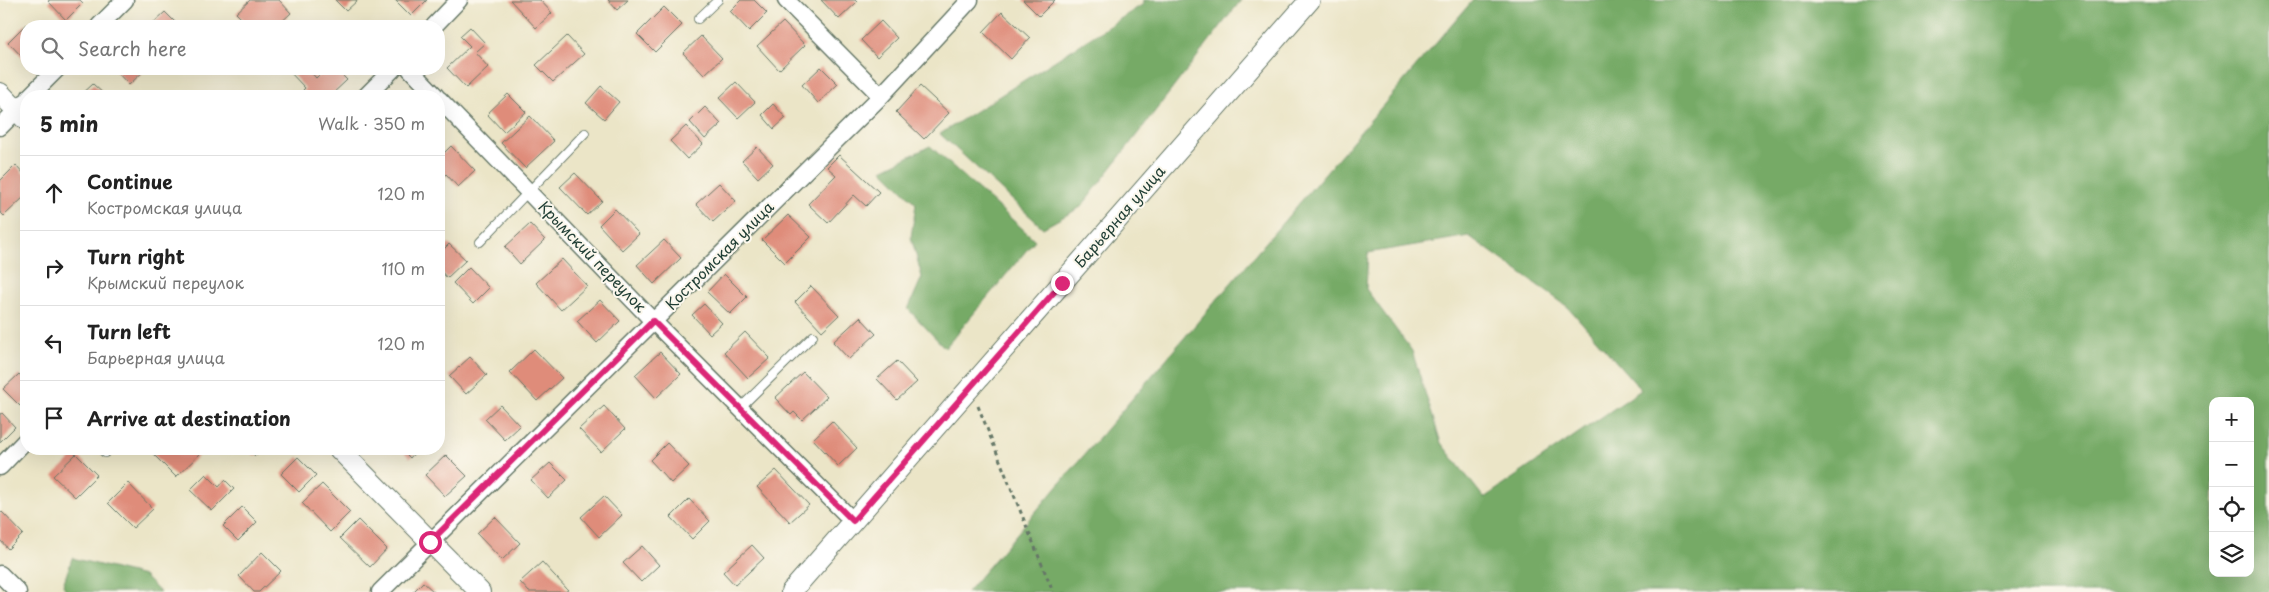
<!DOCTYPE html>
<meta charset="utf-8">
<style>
:root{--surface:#fff;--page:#f2f2f2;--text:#222;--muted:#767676;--line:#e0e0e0}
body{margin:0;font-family:"Playpen Sans",sans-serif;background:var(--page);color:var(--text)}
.controls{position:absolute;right:15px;bottom:15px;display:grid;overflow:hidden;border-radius:10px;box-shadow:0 5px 20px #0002}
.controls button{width:45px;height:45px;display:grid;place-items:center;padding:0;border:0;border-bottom:1px solid var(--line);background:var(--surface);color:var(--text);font:25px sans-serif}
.stop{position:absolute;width:15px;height:15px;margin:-11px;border:4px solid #db2777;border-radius:50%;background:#fff}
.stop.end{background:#db2777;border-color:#fff;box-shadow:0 1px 5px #0008}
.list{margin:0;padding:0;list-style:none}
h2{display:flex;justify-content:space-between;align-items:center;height:65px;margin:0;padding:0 20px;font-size:21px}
h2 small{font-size:16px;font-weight:400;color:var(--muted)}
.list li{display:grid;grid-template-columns:32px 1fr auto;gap:15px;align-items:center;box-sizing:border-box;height:75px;padding:0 20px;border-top:1px solid var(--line)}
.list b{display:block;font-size:19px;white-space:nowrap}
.list p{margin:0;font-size:16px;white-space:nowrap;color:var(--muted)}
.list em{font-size:16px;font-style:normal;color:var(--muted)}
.icon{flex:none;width:28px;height:28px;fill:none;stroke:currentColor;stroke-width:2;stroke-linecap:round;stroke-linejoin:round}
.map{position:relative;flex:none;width:2269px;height:592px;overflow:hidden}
.search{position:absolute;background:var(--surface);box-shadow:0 5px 20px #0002;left:20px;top:20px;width:425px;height:55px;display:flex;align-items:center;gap:12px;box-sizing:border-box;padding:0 18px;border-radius:20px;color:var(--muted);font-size:19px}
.panel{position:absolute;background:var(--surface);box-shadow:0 5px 20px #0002;left:20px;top:90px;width:425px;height:365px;border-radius:20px}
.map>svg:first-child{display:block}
.forest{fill:#76aa66;stroke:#4a744d;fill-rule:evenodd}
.building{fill:#df8c7a}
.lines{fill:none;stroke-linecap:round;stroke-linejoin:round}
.service-casing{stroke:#667867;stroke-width:10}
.minor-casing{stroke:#667867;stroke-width:19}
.tertiary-casing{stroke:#667867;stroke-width:22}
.path{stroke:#667867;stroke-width:3;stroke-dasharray:4 4;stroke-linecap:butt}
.service{stroke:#fff;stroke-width:8}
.minor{stroke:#fff;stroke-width:16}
.tertiary{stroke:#fff;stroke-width:20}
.route{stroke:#db2777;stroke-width:6}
.labels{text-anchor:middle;stroke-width:4;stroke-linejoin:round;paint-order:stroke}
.street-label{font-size:15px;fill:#1f3d34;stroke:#fbf7ec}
</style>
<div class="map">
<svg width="2269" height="592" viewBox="0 0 2269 592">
<rect width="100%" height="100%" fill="#fbf7ec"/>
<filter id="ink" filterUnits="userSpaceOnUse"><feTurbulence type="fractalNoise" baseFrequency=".02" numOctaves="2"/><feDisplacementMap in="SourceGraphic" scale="10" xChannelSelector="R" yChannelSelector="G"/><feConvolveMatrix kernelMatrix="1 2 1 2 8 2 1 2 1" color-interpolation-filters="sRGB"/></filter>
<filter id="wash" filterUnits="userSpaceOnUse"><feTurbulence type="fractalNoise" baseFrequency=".0096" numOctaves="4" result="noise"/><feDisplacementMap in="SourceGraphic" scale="20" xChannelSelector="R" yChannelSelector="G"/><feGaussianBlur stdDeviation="1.12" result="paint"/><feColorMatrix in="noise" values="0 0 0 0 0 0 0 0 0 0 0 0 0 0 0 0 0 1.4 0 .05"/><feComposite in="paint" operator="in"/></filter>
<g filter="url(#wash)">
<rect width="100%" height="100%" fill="#ebe5c7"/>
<path class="forest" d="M 1143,0 L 1241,0 L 1081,207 L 1043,228 L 940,134 L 1145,3 Z
M 1473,0 L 2269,0 L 2269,592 L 967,592 ZM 1469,236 L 1568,307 L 1641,390 L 1484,498 L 1441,443 L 1412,351 L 1366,289 L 1368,253 ZM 2213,401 L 2250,401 L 2250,573 L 2213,573 Z
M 930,146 L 1035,240 L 945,348 L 908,309 L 922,277 L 911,237 L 916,204 L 882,170 Z
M 72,558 L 144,576 L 160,592 L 67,592 L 63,585 Z"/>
<g id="blocks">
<path class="building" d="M 50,0 L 80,0 L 83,3 L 66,20 L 48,1 Z
M 250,0 L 279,0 L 291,13 L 277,26 L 249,26 L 236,13 Z
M 335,0 L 358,0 L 346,11 Z
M 395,0 L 427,0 L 411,16 Z
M 510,0 L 540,0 L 552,13 L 536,28 Z
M 608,0 L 628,0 L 617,10 Z
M 741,0 L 754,0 L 767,13 L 749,31 L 730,11 Z
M 821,0 L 855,0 L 857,2 L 839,19 Z
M 1023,0 L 1055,0 L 1039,16 Z
M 664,7 L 682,25 L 655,52 L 637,34 Z
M 165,12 L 179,26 L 151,25 Z
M 1002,12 L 1030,38 L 1011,59 L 983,32 Z
M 881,21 L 897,38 L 877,57 L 861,40 Z
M 783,22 L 805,45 L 779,70 L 757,46 Z
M 26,24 L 26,61 L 8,42 Z
M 470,27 L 485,43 L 475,52 L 488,67 L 466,88 L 447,68 L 470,46 L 460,36 Z
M 567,36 L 584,54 L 553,82 L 536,65 Z
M 701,36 L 722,58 L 704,75 L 683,53 Z
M 821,67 L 838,84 L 818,103 L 802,85 Z
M 114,69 L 146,69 L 129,85 Z
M 287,69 L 308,69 L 316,78 L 325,69 L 336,69 L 347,80 L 330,96 L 309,96 L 303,90 L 305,88 Z
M 736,82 L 755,102 L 738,118 L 719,98 Z
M 93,84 L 106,96 L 80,96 Z
M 601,86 L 619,102 L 604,119 L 586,103 Z
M 920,86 L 949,113 L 924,139 L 896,112 Z
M 508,94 L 526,112 L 504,132 L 487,114 Z
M 773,104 L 786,118 L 774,129 L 762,115 Z
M 705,107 L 721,124 L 705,139 L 690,122 Z
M 530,116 L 554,141 L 525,168 L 501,143 Z
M 686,126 L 703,144 L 687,159 L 670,141 Z
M 451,146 L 475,171 L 458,187 L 446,174 L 439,181 L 439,149 L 443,154 Z
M 757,147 L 773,164 L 758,178 L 742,161 Z
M 839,155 L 879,192 L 866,206 L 854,195 L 828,223 L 808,204 L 836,175 L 827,167 Z
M 16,165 L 26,176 L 26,195 L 4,216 L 0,212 L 0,181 Z
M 575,173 L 602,201 L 587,215 L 560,187 Z
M 719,183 L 736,201 L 713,222 L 696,204 Z
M 615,209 L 639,234 L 622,250 L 599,225 Z
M 788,215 L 811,237 L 785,263 L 762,240 Z
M 530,224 L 545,240 L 520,264 L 505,247 Z
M 664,240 L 681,258 L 654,284 L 637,265 Z
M 439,244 L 444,249 L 449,244 L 466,260 L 447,278 L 439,269 Z
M 562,259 L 587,286 L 561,310 L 536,283 Z
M 469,267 L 489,288 L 473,304 L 453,283 Z
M 724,274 L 747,297 L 730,314 L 707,292 Z
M 811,286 L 839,315 L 822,331 L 795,302 Z
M 600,300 L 620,321 L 597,343 L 577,321 Z
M 704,304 L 722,323 L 710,334 L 692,315 Z
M 860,317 L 876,334 L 849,359 L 833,342 Z
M 745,332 L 770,358 L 748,378 L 724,352 Z
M 534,349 L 562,378 L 537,401 L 510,372 Z
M 660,352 L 681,374 L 656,398 L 635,375 Z
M 470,357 L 487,375 L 466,394 L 449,376 Z
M 897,361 L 917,382 L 897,400 L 877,379 Z
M 803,372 L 827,397 L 802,420 L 794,412 L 791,415 L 775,398 Z
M 19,374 L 26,381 L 26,401 L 20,406 L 3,389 Z
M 500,405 L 520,426 L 505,440 L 485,419 Z
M 604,406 L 625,429 L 601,452 L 579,429 Z
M 2,413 L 15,427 L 0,442 L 0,414 Z
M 832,421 L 857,448 L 838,466 L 813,439 Z
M 667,443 L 689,466 L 671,483 L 650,460 Z
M 159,449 L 195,449 L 200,454 L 176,477 L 153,454 Z
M 248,449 L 262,449 L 255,456 Z
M 401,449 L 418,449 L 410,458 Z
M 76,454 L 97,475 L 75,497 L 53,476 Z
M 446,455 L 467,476 L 445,496 L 425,475 Z
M 298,457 L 316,475 L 299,492 L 281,474 Z
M 550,463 L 567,480 L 548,498 L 531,480 Z
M 776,470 L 809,505 L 790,522 L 757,487 Z
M 206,474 L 219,487 L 225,480 L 234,489 L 212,511 L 190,490 Z
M 128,483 L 153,509 L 133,528 L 108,503 Z
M 322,484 L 350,512 L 330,532 L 302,503 Z
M 604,496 L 622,515 L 599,537 L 581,517 Z
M 689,499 L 710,521 L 692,539 L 671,517 Z
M 242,507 L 257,522 L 238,541 L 223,526 Z
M 2,512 L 23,534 L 8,549 L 0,540 L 0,514 Z
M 495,517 L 520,543 L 502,560 L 477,534 Z
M 358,520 L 387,549 L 370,567 L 340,538 Z
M 752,545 L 764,558 L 735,585 L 723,572 Z
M 642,546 L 659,565 L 641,582 L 623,563 Z
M 262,552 L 281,571 L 259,592 L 254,592 L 239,576 Z
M 542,562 L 568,590 L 565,592 L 529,592 L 520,582 Z
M 423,582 L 434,592 L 413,592 Z"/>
</g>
</g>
<g filter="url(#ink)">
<use href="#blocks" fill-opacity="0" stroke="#667867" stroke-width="1"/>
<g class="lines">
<defs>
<path id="service" d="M 698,19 L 718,0
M 480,242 L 585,133
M 740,408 L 813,336
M 101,449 L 105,453"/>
<path id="minor" d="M 786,0 L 881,96
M 99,26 L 125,0
M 434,26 L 459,0
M 410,69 L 436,96
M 30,96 L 57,69
M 366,96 L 393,69
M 439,99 L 653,321 L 853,521
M 0,127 L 25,102
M 0,467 L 26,440
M 0,574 L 18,592
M 380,592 L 881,96 L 970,0"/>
<path id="tertiary" d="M 0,93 L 26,120
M 339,449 L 480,592
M 791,592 L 1310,0"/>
</defs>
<use href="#service" class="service-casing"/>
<use href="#minor" class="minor-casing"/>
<use href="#tertiary" class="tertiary-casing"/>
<path class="path" d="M 978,406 L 1053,592"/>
<use href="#service" class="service"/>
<use href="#minor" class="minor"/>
<use href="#tertiary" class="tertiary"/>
</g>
</g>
<g class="lines" filter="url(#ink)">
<path class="route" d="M 430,542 L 653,321 L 853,521 L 1062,283"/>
</g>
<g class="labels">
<g class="street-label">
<text transform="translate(1120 217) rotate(-49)" y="5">Барьерная улица</text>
<text transform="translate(720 256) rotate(-45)" y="5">Костромская улица</text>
<text transform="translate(592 257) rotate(46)" y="5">Крымский переулок</text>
</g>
</g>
</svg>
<div class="controls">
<button>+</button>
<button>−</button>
<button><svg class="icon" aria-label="locate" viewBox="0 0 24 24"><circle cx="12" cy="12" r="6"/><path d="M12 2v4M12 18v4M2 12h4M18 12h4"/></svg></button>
<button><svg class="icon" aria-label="layers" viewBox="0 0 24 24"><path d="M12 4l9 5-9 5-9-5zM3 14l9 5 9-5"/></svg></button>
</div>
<div class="stop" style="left:430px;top:542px"></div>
<div class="stop end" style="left:1062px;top:283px"></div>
<div class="search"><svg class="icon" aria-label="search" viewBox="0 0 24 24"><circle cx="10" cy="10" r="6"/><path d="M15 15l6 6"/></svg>Search here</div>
<section class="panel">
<h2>5 min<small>Walk · 350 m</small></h2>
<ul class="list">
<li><svg class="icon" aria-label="ahead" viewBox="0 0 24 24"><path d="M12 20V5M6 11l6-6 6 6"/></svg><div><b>Continue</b><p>Костромская улица</p></div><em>120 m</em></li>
<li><svg class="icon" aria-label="right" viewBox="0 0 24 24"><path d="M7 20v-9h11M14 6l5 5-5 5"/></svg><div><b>Turn right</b><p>Крымский переулок</p></div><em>110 m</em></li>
<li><svg class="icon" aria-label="left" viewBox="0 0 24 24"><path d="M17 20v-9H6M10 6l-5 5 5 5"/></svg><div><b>Turn left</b><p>Барьерная улица</p></div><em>120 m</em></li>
<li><svg class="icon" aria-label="arrive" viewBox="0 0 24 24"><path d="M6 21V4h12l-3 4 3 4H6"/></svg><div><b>Arrive at destination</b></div></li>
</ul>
</section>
</div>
